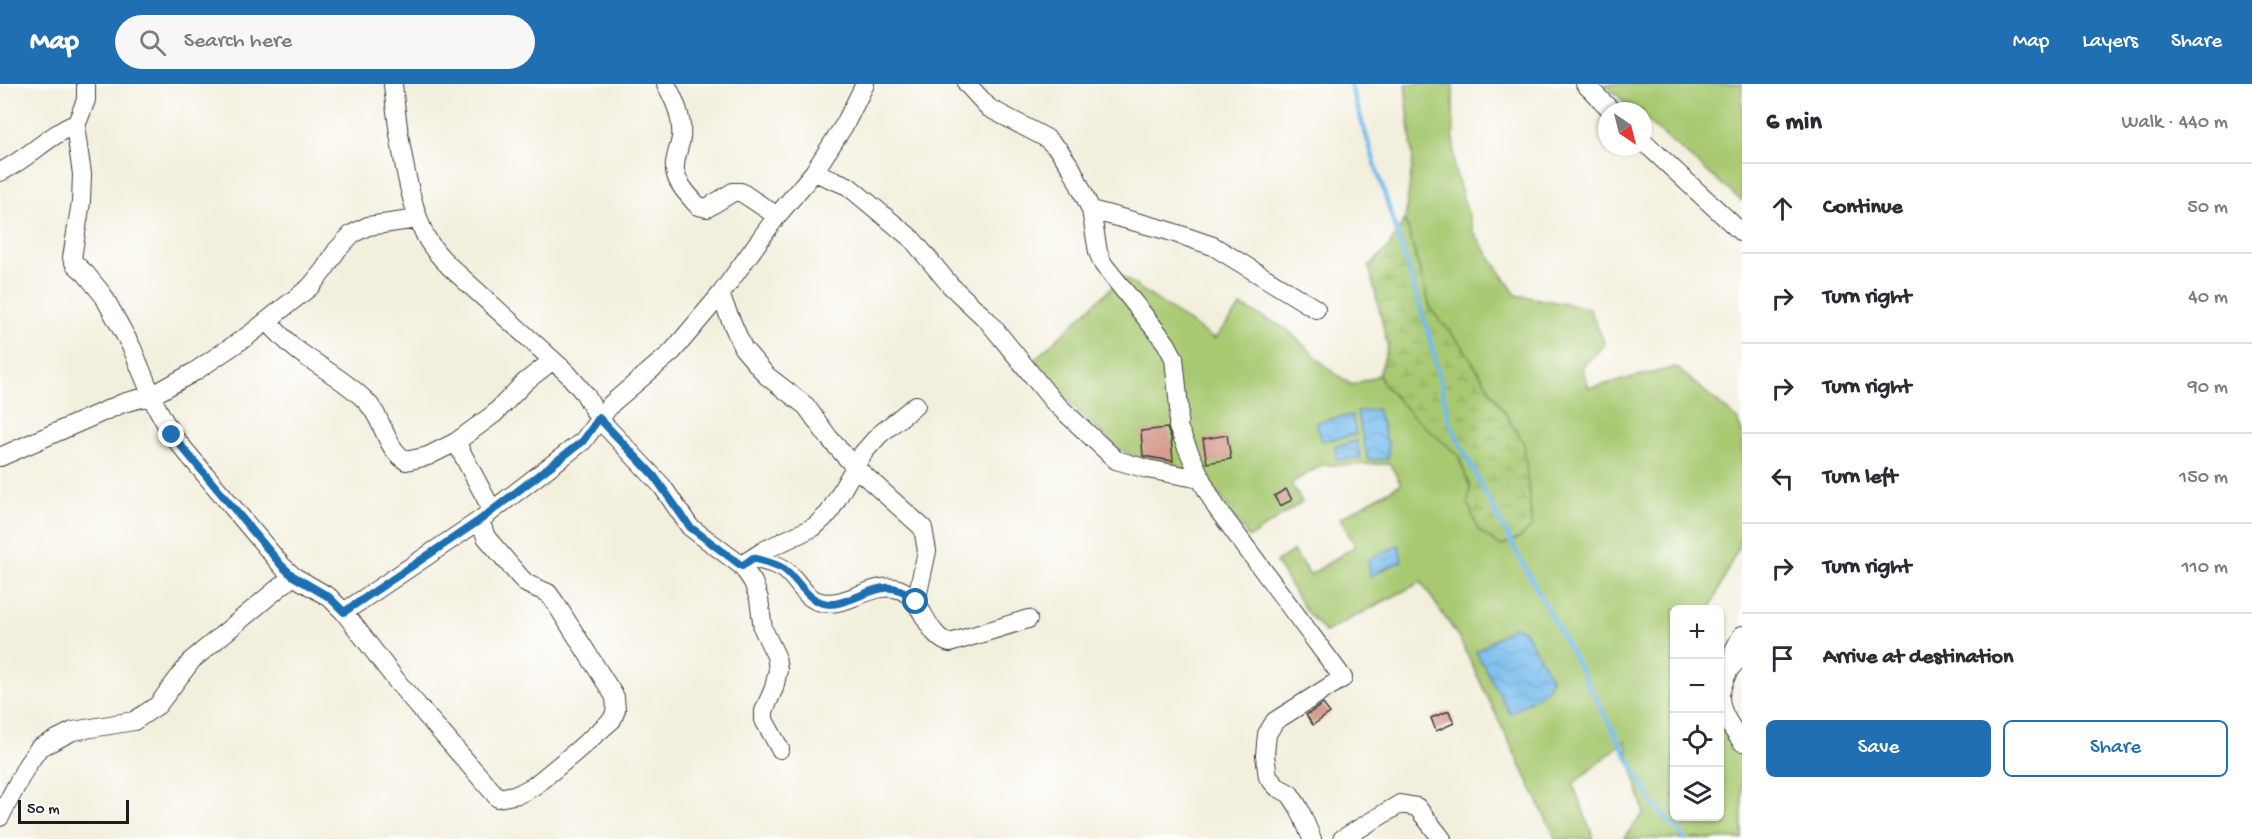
<!DOCTYPE html>
<meta charset="utf-8">
<style>
:root{--surface:#fff;--page:#f7f7f7;--text:#2b2b33;--muted:#7c7c81;--line:#e1e1e2;--accent:#1f6fb2}
body{margin:0;font-family:"Gochi Hand",sans-serif;background:var(--page);color:var(--text)}
.controls{position:absolute;right:18px;bottom:18px;display:grid;overflow:hidden;border-radius:9px;box-shadow:0 2px 4px #0004}
.controls button{width:54px;height:54px;display:grid;place-items:center;padding:0;border:0;border-bottom:2px solid var(--line);background:var(--surface);color:var(--text);font:30px sans-serif}
.compass{position:absolute;left:1598px;top:18px;width:54px;height:54px;border-radius:50%;background:var(--surface);box-shadow:0 2px 4px #0004;rotate:145deg}
.scale{position:absolute;left:18px;bottom:15px;width:111px;box-sizing:border-box;padding-left:6px;border:3px solid #1c1c1c;border-top:0;font-size:16px;line-height:21px;white-space:nowrap;color:#1c1c1c;-webkit-text-stroke:4px #fff;paint-order:stroke}
.stop{position:absolute;width:18px;height:18px;margin:-14px;border:4px solid #1f6fb2;border-radius:50%;background:#fff}
.stop.end{background:#1f6fb2;border-color:#fff;box-shadow:0 2px 6px #0008}
.list{margin:0;padding:0;list-style:none}
h2{display:flex;justify-content:space-between;align-items:center;height:78px;margin:0;padding:0 24px;font-size:26px}
h2 small{font-size:20px;font-weight:400;color:var(--muted)}
.list li{display:grid;grid-template-columns:39px 1fr auto;gap:18px;align-items:center;box-sizing:border-box;height:90px;padding:0 24px;border-top:2px solid var(--line)}
.list b{display:block;font-size:22px;white-space:nowrap}
.list em{font-size:20px;font-style:normal;color:var(--muted)}
.actions{display:flex;gap:12px;padding:18px 24px}
.actions a{flex:1;padding:14px 0;border:2px solid var(--accent);border-radius:9px;text-align:center;font-size:21px;color:var(--accent)}
.actions .main{background:var(--accent);color:#fff}
.icon{flex:none;width:33px;height:33px;fill:none;stroke:currentColor;stroke-width:2;stroke-linecap:round;stroke-linejoin:round}
.map{position:relative;flex:none;width:1742px;height:755px;overflow:hidden}
header{display:flex;align-items:center;gap:36px;box-sizing:border-box;height:84px;padding:0 30px;background:var(--accent);color:#fff}
header strong{font-size:28px}
nav{display:flex;gap:33px;margin-inline-start:auto;font-size:21px}
.search{width:420px;height:54px;background:var(--page);display:flex;align-items:center;gap:15px;box-sizing:border-box;padding:0 21px;border-radius:33px;color:var(--muted);font-size:22px}
main{display:flex}
aside{flex:1;background:var(--surface)}
.map>svg:first-child{display:block}
.grass{fill:#a8c971;stroke:#627246;stroke-width:1.5}
.wetland{fill:url(#wetland-marsh);stroke:#627246;stroke-width:1.5}
.water{fill:url(#water-waves);stroke:#486c84;stroke-width:1.5}
.lines{fill:none;stroke-linecap:round;stroke-linejoin:round}
.stream{stroke:#75bbec;stroke-width:4.5}
.building{fill:#d69c90}
.minor-casing{stroke:#3c3c39;stroke-width:20}
.minor{stroke:#fff;stroke-width:18}
.route{stroke:#1f6fb2;stroke-width:8}
</style>
<header>
<strong>Map</strong>
<div class="search"><svg class="icon" aria-label="search" viewBox="0 0 24 24"><circle cx="10" cy="10" r="6"/><path d="M15 15l6 6"/></svg>Search here</div>
<nav><a>Map</a><a>Layers</a><a>Share</a></nav>
</header>
<main>
<div class="map">
<svg width="1742" height="755" viewBox="0 0 1742 755">
<defs>
<pattern id="wetland-marsh" width="20" height="14" patternUnits="userSpaceOnUse" patternTransform="scale(1.5)"><rect width="20" height="14" fill="#a8c971"/><path d="M1 5h8M5 5V1M11 12h8M15 12V8" fill="none" stroke="#90ac61"/></pattern>
<pattern id="water-waves" width="16" height="10" patternUnits="userSpaceOnUse" patternTransform="scale(1.5)"><rect width="16" height="10" fill="#75bbec"/><path d="M0 5q4-4 8 0t8 0" fill="none" stroke="#65a0ca"/></pattern>
</defs>
<rect width="100%" height="100%" fill="#fff"/>
<filter id="ink" filterUnits="userSpaceOnUse"><feTurbulence type="fractalNoise" baseFrequency=".0167" numOctaves="2"/><feDisplacementMap in="SourceGraphic" scale="12" xChannelSelector="R" yChannelSelector="G"/><feConvolveMatrix kernelMatrix="1 2 1 2 8 2 1 2 1" color-interpolation-filters="sRGB"/></filter>
<filter id="wash" filterUnits="userSpaceOnUse"><feTurbulence type="fractalNoise" baseFrequency=".008" numOctaves="4" result="noise"/><feDisplacementMap in="SourceGraphic" scale="24" xChannelSelector="R" yChannelSelector="G"/><feGaussianBlur stdDeviation="1.35" result="paint"/><feColorMatrix in="noise" values="0 0 0 0 0 0 0 0 0 0 0 0 0 0 0 0 0 1.4 0 .05"/><feComposite in="paint" operator="in"/></filter>
<g filter="url(#wash)">
<rect width="100%" height="100%" fill="#f3efdd"/>
<path class="grass" d="M 1405,0 L 1453,0 L 1454,84 L 1474,149 L 1516,211 L 1589,224 L 1605,260 L 1582,283 L 1589,304 L 1676,283 L 1737,335 L 1742,348 L 1742,447 L 1738,464 L 1710,525 L 1674,526 L 1674,732 L 1720,732 L 1720,631 L 1742,665 L 1742,755 L 1623,755 L 1644,729 L 1625,657 L 1573,700 L 1594,755 L 1556,755 L 1459,554 L 1421,498 L 1325,548 L 1306,527 L 1276,478 L 1293,467 L 1310,491 L 1355,462 L 1340,434 L 1401,400 L 1390,380 L 1322,381 L 1291,399 L 1302,418 L 1249,454 L 1220,412 L 1119,365 L 1074,323 L 1033,277 L 1123,193 L 1214,255 L 1241,222 L 1287,245 L 1329,285 L 1352,301 L 1379,291 L 1383,300 L 1458,371 L 1470,403 L 1468,419 L 1479,446 L 1463,263 L 1431,226 L 1405,135 L 1413,75 Z
M 1605,0 L 1742,0 L 1742,117 L 1643,34 L 1643,27 L 1634,27 Z"/>
<path class="wetland" d="M 1405,135 L 1431,226 L 1463,263 L 1524,359 L 1532,443 L 1520,454 L 1501,462 L 1478,446 L 1468,419 L 1470,403 L 1458,371 L 1412,331 L 1383,300 L 1379,291 L 1388,263 L 1369,182 L 1388,164 Z"/>
<path class="water" d="M 1377,325 L 1388,360 L 1388,375 L 1368,376 L 1357,328 Z
M 1352,331 L 1356,351 L 1322,357 L 1316,338 Z
M 1357,357 L 1360,374 L 1337,376 L 1335,363 Z
M 1399,461 L 1402,477 L 1370,492 L 1368,476 Z
M 1514,542 L 1524,546 L 1552,595 L 1546,606 L 1510,630 L 1476,568 Z"/>
<g class="lines">
<path class="stream" d="M 1350,0 L 1429,251 L 1450,339 L 1488,415 L 1652,718 L 1685,755"/>
</g>
<g id="blocks">
<path class="building" d="M 1167,344 L 1171,354 L 1173,377 L 1143,372 L 1141,347 Z
M 1227,351 L 1231,375 L 1207,379 L 1203,355 Z
M 1286,405 L 1292,416 L 1280,422 L 1274,412 Z
M 1323,620 L 1330,629 L 1313,641 L 1306,631 Z
M 1449,627 L 1454,639 L 1436,647 L 1431,634 Z"/>
</g>
</g>
<g filter="url(#ink)">
<use href="#blocks" fill-opacity="0" stroke="#3c3c39" stroke-width="1.5"/>
<g class="lines">
<defs>
<path id="minor" d="M 86,0 L 86,16 L 77,39 L 76,49 L 82,90 L 81,118 L 72,174 L 75,180 L 86,190 L 103,211 L 132,264 L 156,322 L 172,351 L 282,482 L 293,492 L 329,513 L 344,528 L 399,600 L 498,714 L 519,710 L 534,702 L 573,670 L 612,636 L 616,626 L 615,613 L 556,520 L 548,509 L 527,500 L 520,493 L 486,453 L 480,436
M 393,0 C 397,43 407,115 426,153 C 432,164 440,173 449,182 L 567,289 L 585,310 L 599,335 L 662,402 L 690,443 L 742,482 L 753,498 L 759,515 L 763,545 L 776,572 L 778,586 L 774,604 L 764,627 L 764,636 L 780,665
M 666,0 C 675,17 683,34 681,54 C 679,66 672,79 676,91 C 679,102 691,114 698,122 L 707,124 L 733,108 L 741,108 L 777,132 L 814,88 L 845,40 L 865,0
M 967,0 L 989,24 L 1046,54 L 1059,66 L 1072,85 L 1091,126 L 1098,168 L 1103,180 L 1166,259 L 1174,274 L 1179,323 L 1178,343 L 1203,399 L 1216,423 L 1343,594 L 1275,637 L 1267,650 L 1265,671 L 1268,693 L 1277,703 L 1290,710 L 1299,724 L 1312,755
M 1585,0 L 1612,27
M 1643,57 L 1742,149
M 0,88 C 28,75 48,51 77,39
M 814,88 L 848,102 L 912,155 L 950,201 L 988,237 L 1053,317 L 1116,376 L 1147,385 L 1201,395
M 1091,126 L 1166,146 L 1213,162 L 1316,225
M 720,211 L 743,264 L 767,292 L 806,322 L 829,354 L 855,383 L 923,444 L 927,467 L 916,518
M 267,237 C 278,248 288,260 301,269 C 322,284 347,298 365,316 C 384,334 384,363 406,377 L 428,372 L 456,358 L 494,330 L 525,298 L 553,276
M 456,358 L 492,426
M 0,373 L 123,319 L 153,311 L 194,288 L 249,251 L 310,203 L 324,186 L 337,166 L 352,150 L 368,142 L 418,135
M 753,474 C 763,477 775,479 784,485 C 797,494 804,515 821,518 C 848,524 875,495 901,506 C 924,516 926,553 950,559 L 1028,535
M 748,477 L 765,466 L 814,443 L 829,429 L 863,369 L 879,351 L 916,321
M 344,528 L 480,436 L 583,357 L 611,320 L 672,268 L 720,211 L 777,132
M 1733,579 L 1734,566 L 1742,551
M 1720,610 C 1725,593 1727,584 1742,573
M 1720,612 C 1720,630 1732,644 1742,658
M 0,733 L 27,681 L 39,664 L 73,647 L 134,637 L 158,621 L 192,576 L 293,492
M 1342,755 L 1400,720 L 1417,723 L 1442,755"/>
</defs>
<use href="#minor" class="minor-casing"/>
<use href="#minor" class="minor"/>
</g>
</g>
<g class="lines" filter="url(#ink)">
<path class="route" d="M 172,351 L 282,482 L 293,492 L 329,513 L 344,528 L 480,436 L 583,357 L 599,334 L 654,392 L 690,443 L 742,482 L 753,474 C 763,477 775,479 784,485 C 800,497 807,519 830,520 C 854,520 879,495 902,507 C 907,509 912,515 916,518"/>
</g>
</svg>
<div class="controls">
<button>+</button>
<button>−</button>
<button><svg class="icon" aria-label="locate" viewBox="0 0 24 24"><circle cx="12" cy="12" r="6"/><path d="M12 2v4M12 18v4M2 12h4M18 12h4"/></svg></button>
<button><svg class="icon" aria-label="layers" viewBox="0 0 24 24"><path d="M12 4l9 5-9 5-9-5zM3 14l9 5 9-5"/></svg></button>
</div>
<svg class="compass" viewBox="-18 -18 36 36"><path d="M0-13l5 13h-10z" fill="#e53935"/><path d="M0 13l5-13h-10z" fill="#7c7c81"/></svg>
<div class="scale">50 m</div>
<div class="stop" style="left:916px;top:518px"></div>
<div class="stop end" style="left:172px;top:351px"></div>
</div>
<aside>
<h2>6 min<small>Walk · 440 m</small></h2>
<ul class="list">
<li><svg class="icon" aria-label="ahead" viewBox="0 0 24 24"><path d="M12 20V5M6 11l6-6 6 6"/></svg><div><b>Continue</b></div><em>50 m</em></li>
<li><svg class="icon" aria-label="right" viewBox="0 0 24 24"><path d="M7 20v-9h11M14 6l5 5-5 5"/></svg><div><b>Turn right</b></div><em>40 m</em></li>
<li><svg class="icon" aria-label="right" viewBox="0 0 24 24"><path d="M7 20v-9h11M14 6l5 5-5 5"/></svg><div><b>Turn right</b></div><em>90 m</em></li>
<li><svg class="icon" aria-label="left" viewBox="0 0 24 24"><path d="M17 20v-9H6M10 6l-5 5 5 5"/></svg><div><b>Turn left</b></div><em>150 m</em></li>
<li><svg class="icon" aria-label="right" viewBox="0 0 24 24"><path d="M7 20v-9h11M14 6l5 5-5 5"/></svg><div><b>Turn right</b></div><em>110 m</em></li>
<li><svg class="icon" aria-label="arrive" viewBox="0 0 24 24"><path d="M6 21V4h12l-3 4 3 4H6"/></svg><div><b>Arrive at destination</b></div></li>
</ul>
<div class="actions"><a class="main">Save</a><a>Share</a></div>
</aside>
</main>
